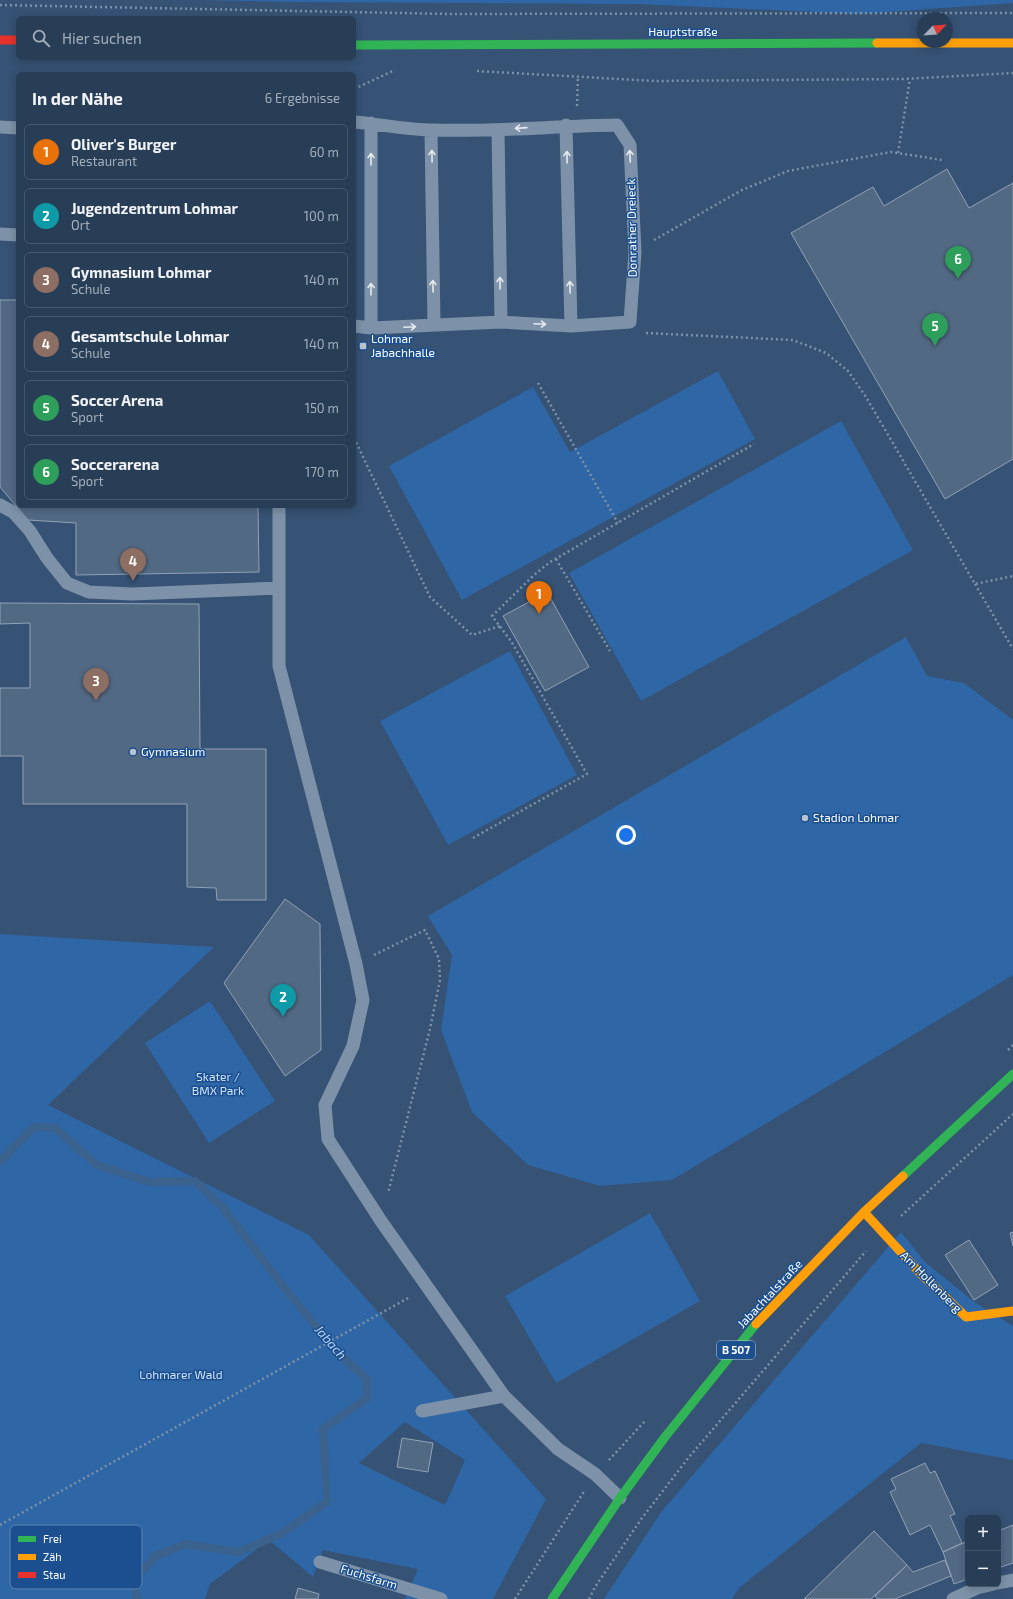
<!DOCTYPE html>
<html lang="de">
<meta charset="utf-8">
<style>
:root{--surface:#283e57;--page:#344961;--text:#f1f3f6;--muted:#a5aeba;--line:#44576d;--accent:#8c9099}
body{margin:0;font-family:"Exo 2",sans-serif;background:var(--page);color:var(--text)}
.controls{position:absolute;right:12px;bottom:12px;display:grid;overflow:hidden;border-radius:6px;box-shadow:0 2px 10px #0003}
.controls button{width:36px;height:36px;display:grid;place-items:center;padding:0;border:0;border-bottom:1px solid var(--line);background:var(--surface);color:var(--text);font:20px sans-serif}
.compass{position:absolute;left:917px;top:12px;width:36px;height:36px;border-radius:50%;background:var(--surface);box-shadow:0 2px 10px #0003;rotate:65deg}
.you{position:absolute;left:626px;top:835px;width:14px;height:14px;margin:-10px;border:3px solid #fff;border-radius:50%;background:#1a73e8;box-shadow:0 0 0 6px #1a73e833}
.badge{display:grid;place-items:center;width:26px;height:26px;border-radius:50%;background:var(--accent);color:#fff;font-size:13px;font-weight:700}
.pin{position:absolute;translate:-50% -33px;filter:drop-shadow(0 1px 2px #0008)}
.pin::after{content:'';position:absolute;top:21px;width:14px;height:12px;background:inherit;clip-path:polygon(0 0,100% 0,50% 100%)}
.list{margin:0;padding:0;list-style:none}
h2{display:flex;justify-content:space-between;align-items:center;height:52px;margin:0;padding:0 16px;font-size:17px}
h2 small{font-size:13px;font-weight:400;color:var(--muted)}
.list li{display:grid;grid-template-columns:26px 1fr auto;gap:12px;align-items:center;box-sizing:border-box;height:56px;margin:0 8px 8px;padding:0 8px;border:1px solid var(--line);border-radius:6px}
.list b{display:block;font-size:15px;white-space:nowrap}
.list p{margin:0;font-size:13px;white-space:nowrap;color:var(--muted)}
.list em{font-size:13px;font-style:normal;color:var(--muted)}
.icon{flex:none;width:22px;height:22px;fill:none;stroke:currentColor;stroke-width:2;stroke-linecap:round;stroke-linejoin:round}
.map{position:relative;flex:none;width:1013px;height:1599px;overflow:hidden}
.search{position:absolute;background:var(--surface);box-shadow:0 2px 10px #0003;left:16px;top:16px;width:340px;height:44px;display:flex;align-items:center;gap:10px;box-sizing:border-box;padding:0 14px;border-radius:6px;color:var(--muted);font-size:15px}
.panel{position:absolute;background:var(--surface);box-shadow:0 2px 10px #0003;left:16px;top:72px;width:340px;height:436px;border-radius:6px}
.map>svg:first-child{display:block}
.green{fill:#2f66a5;fill-rule:evenodd}
.lines{fill:none;stroke-linecap:round;stroke-linejoin:round}
.stream{stroke:#3b618d;stroke-width:8}
.building{fill:#526984;stroke:#92a2b6}
.path{stroke:#7d92a8;stroke-width:2.5;stroke-dasharray:2 3;stroke-linecap:butt}
.lane{stroke:#7d92a8;stroke-width:13}
.fast{stroke:#30b455;stroke-width:9}
.slow{stroke:#ff9f0a;stroke-width:9}
.jam{stroke:#e5322d;stroke-width:9}
.oneway{stroke:#e5e9ee}
.poi-dot{fill:#b9c2ce;stroke:#1b4f8f;stroke-width:1.5}
.labels{text-anchor:middle;stroke-width:3;stroke-linejoin:round;paint-order:stroke}
.shield{fill:#1b4f8f;stroke:#bbcadd;stroke-width:1}
.shield-label{font-size:11px;font-weight:bold;fill:#fff}
.street-label{font-size:12px;fill:#fff;stroke:#1b4f8f}
.poi-label{font-size:12px;fill:#fff;stroke:#1b4f8f;text-anchor:start}
.park-label{font-size:12px;fill:#cfe3fa;stroke:#1b4f8f}
.water-label{font-size:13px;font-style:italic;fill:#b5d3f5;stroke:#1b4f8f}
.key{fill:#1b4f8f;stroke:#5f84b1;stroke-width:1}
.key-label{font-size:11px;fill:#fff}
</style>
<div class="map">
<svg width="1013" height="1599" viewBox="0 0 1013 1599">
<rect width="100%" height="100%" fill="#365274"/>
<path class="green" d="M 196,0 L 1013,0 L 1013,3 L 860,14 L 639,4 L 293,2 Z
M 718,371 L 755,439 L 462,600 L 389,466 L 533,387 L 570,452 Z
M 841,421 L 913,550 L 641,701 L 569,573 Z
M 906,637 L 927,676 L 964,683 L 1013,720 L 1013,975 L 672,1180 L 600,1186 L 528,1165 L 472,1112 L 441,1030 L 452,955 L 428,916 Z
M 510,651 L 577,775 L 448,845 L 380,721 Z
M 0,934 L 214,947 L 48,1105 L 309,1235 L 546,1499 L 493,1599 L 405,1599 L 418,1569 L 323,1550 L 313,1577 L 269,1540 L 210,1584 L 205,1599 L 0,1599 ZM 405,1422 L 465,1460 L 445,1505 L 359,1463 Z
M 210,1001 L 275,1101 L 209,1143 L 145,1043 Z
M 650,1213 L 700,1301 L 556,1383 L 505,1296 Z
M 901,1232 L 925,1262 L 973,1301 L 1013,1326 L 1013,1460 L 921,1443 L 739,1588 L 732,1599 L 604,1599 L 662,1511 Z"/>
<g class="lines">
<path class="stream" d="M 0,1162 L 34,1127 L 55,1128 L 97,1165 L 149,1182 L 195,1181 L 223,1208 L 287,1291 L 338,1353 L 367,1379 L 367,1398 L 323,1429 L 327,1502 L 281,1534 L 238,1552 L 185,1544 L 156,1556 L 134,1580 L 137,1599"/>
</g>
<path class="building" d="M 947,169 L 969,208 L 1013,183 L 1013,459 L 945,499 L 791,233 L 873,187 L 884,206 Z
M 0,300 L 18,300 L 18,506 L 258,506 L 259,572 L 76,575 L 76,523 L 28,520 L 0,487 Z
M 547,592 L 589,667 L 545,691 L 503,616 Z
M 0,603 L 199,604 L 200,749 L 266,749 L 266,900 L 217,900 L 216,888 L 187,887 L 187,804 L 23,804 L 23,756 L 0,756 L 0,688 L 30,688 L 30,623 L 0,624 Z
M 285,899 L 320,924 L 321,1050 L 285,1076 L 224,983 Z
M 1013,1232 L 1013,1246 L 1010,1233 Z
M 969,1240 L 998,1285 L 974,1300 L 945,1255 Z
M 402,1438 L 433,1443 L 428,1472 L 397,1467 Z
M 925,1463 L 930,1473 L 935,1471 L 955,1514 L 950,1516 L 962,1543 L 943,1552 L 930,1525 L 910,1535 L 890,1492 L 896,1489 L 891,1479 Z
M 1013,1525 L 1013,1563 L 998,1568 L 998,1531 Z
M 874,1531 L 907,1565 L 871,1599 L 804,1599 Z
M 968,1541 L 968,1579 L 954,1584 L 943,1552 Z
M 945,1560 L 951,1576 L 895,1599 L 878,1599 L 875,1596 L 907,1565 L 913,1572 Z
M 298,1588 L 319,1594 L 318,1599 L 295,1599 Z"/>
<g class="lines">
<path class="path" d="M 0,5 L 449,14 L 1013,13
M 477,71 L 654,81 L 904,79 L 1013,73
M 354,89 L 395,70
M 577,106 L 578,76
M 898,153 L 910,79
M 654,240 L 742,190 L 788,171 L 891,152 L 942,160
M 646,333 L 793,340 L 826,353 L 848,371 L 866,397 L 975,584 L 1013,576
M 538,383 L 618,523
M 354,438 L 430,597 L 472,635 L 500,626
M 556,559 L 610,651
M 975,584 L 1013,649
M 473,838 L 587,774 L 511,641 L 492,616 L 534,575 L 550,562 L 754,444
M 374,955 L 425,930 L 439,959 L 440,980 L 430,1029 L 388,1193
M 1008,1050 L 1013,1045
M 901,1216 L 1013,1114
M 609,1460 L 645,1421
M 0,1525 L 410,1297
M 515,1599 L 585,1490
M 589,1599 L 595,1587 L 642,1518 L 689,1457 L 866,1251"/>
<path class="lane" d="M 354,122 C 380,124 407,130 433,130 C 494,132 555,126 617,125 L 630,145 L 635,252 L 630,322 L 571,326 L 501,322 L 371,328 L 354,326
M 566,125 L 571,326
M 0,127 L 18,128
M 498,130 L 501,322
M 431,131 L 434,325
M 0,234 L 18,235
M 371,328 L 371,123
M 0,505 L 13,512 L 30,531 L 47,558 L 67,583 L 89,592 L 132,594 L 279,588
M 279,506 L 279,666 L 356,964 L 363,1000 L 353,1046 L 325,1105 L 328,1139 L 381,1221 L 504,1396 L 558,1449 L 595,1474 L 620,1498
M 422,1411 L 504,1396
M 320,1562 L 441,1599
M 998,1583 L 1013,1580
M 953,1599 L 977,1588 L 994,1584"/>
<path class="fast" d="M 354,45 L 877,43
M 903,1176 L 1013,1074
M 552,1599 L 620,1498 L 665,1437 L 756,1324"/>
<path class="slow" d="M 877,43 L 1013,43
M 864,1212 L 921,1274 L 966,1317 L 1013,1311
M 756,1324 L 864,1212 L 903,1176"/>
<path class="jam" d="M 0,40 L 18,40"/>
</g>
<defs><path id="oneway-shaft" d="M-6 0H5M1.5-3L5.5 0L1.5 3" fill="none" stroke-width="1.6" stroke-linecap="round" stroke-linejoin="round"/></defs>
<g class="oneway">
<use href="#oneway-shaft" transform="translate(521 128) rotate(176)"/>
<use href="#oneway-shaft" transform="translate(432 156) rotate(-91)"/>
<use href="#oneway-shaft" transform="translate(630 156) rotate(-93)"/>
<use href="#oneway-shaft" transform="translate(567 157) rotate(-91)"/>
<use href="#oneway-shaft" transform="translate(371 159) rotate(-90)"/>
<use href="#oneway-shaft" transform="translate(500 283) rotate(-91)"/>
<use href="#oneway-shaft" transform="translate(433 286) rotate(-91)"/>
<use href="#oneway-shaft" transform="translate(570 287) rotate(-91)"/>
<use href="#oneway-shaft" transform="translate(371 289) rotate(-90)"/>
<use href="#oneway-shaft" transform="translate(540 324) rotate(3)"/>
<use href="#oneway-shaft" transform="translate(410 327) rotate(-3)"/>
</g>
<g class="poi-dot">
<rect x="359" y="342" width="8" height="8" rx="2"/>
<circle cx="133" cy="752" r="4"/>
<circle cx="805" cy="818" r="4"/>
</g>
<g class="labels">
<rect class="shield" x="717" y="1341" width="38" height="18" rx="3"/>
<g class="shield-label">
<text x="736" y="1354">B 507</text>
</g>
<g class="street-label">
<text x="683" y="36">Hauptstraße</text>
<text transform="translate(632 228) rotate(-91)" y="4">Donrather Dreieck</text>
<text transform="translate(931 1282) rotate(45)" y="4">Am Hollenberg</text>
<text transform="translate(770 1294) rotate(-47)" y="4">Jabachtalstraße</text>
<text transform="translate(369 1577) rotate(17)" y="4">Fuchsfarm</text>
</g>
<g class="poi-label">
<text x="371" y="343">Lohmar<tspan x="371" dy="14">Jabachhalle</tspan></text>
<text x="141" y="756">Gymnasium</text>
<text x="813" y="822">Stadion Lohmar</text>
</g>
<g class="park-label">
<text x="218" y="1081">Skater /<tspan x="218" dy="14">BMX Park</tspan></text>
<text x="181" y="1379">Lohmarer Wald</text>
</g>
<g class="water-label">
<text transform="translate(331 1342) rotate(49)" y="5">Jabach</text>
</g>
</g>
<rect x="10" y="1525" width="132" height="64" rx="6" class="key"/>
<rect x="18" y="1536" width="18" height="6" fill="#30b455"/>
<rect x="18" y="1554" width="18" height="6" fill="#ff9f0a"/>
<rect x="18" y="1572" width="18" height="6" fill="#e5322d"/>
<g class="key-label">
<text x="43" y="1543">Frei</text>
<text x="43" y="1561">Zäh</text>
<text x="43" y="1579">Stau</text>
</g>
</svg>
<div class="controls">
<button>+</button>
<button>−</button>
</div>
<svg class="compass" viewBox="-18 -18 36 36"><path d="M0-13l5 13h-10z" fill="#e53935"/><path d="M0 13l5-13h-10z" fill="#a5aeba"/></svg>
<div class="you"></div>
<div class="pin badge" style="left:539px;top:614px;background:#e8710a">1</div>
<div class="pin badge" style="left:283px;top:1017px;background:#0f9aa8">2</div>
<div class="pin badge" style="left:96px;top:701px;background:#8d6e63">3</div>
<div class="pin badge" style="left:133px;top:581px;background:#8d6e63">4</div>
<div class="pin badge" style="left:935px;top:346px;background:#2e9e5b">5</div>
<div class="pin badge" style="left:958px;top:279px;background:#2e9e5b">6</div>
<div class="search"><svg class="icon" aria-label="search" viewBox="0 0 24 24"><circle cx="10" cy="10" r="6"/><path d="M15 15l6 6"/></svg>Hier suchen</div>
<section class="panel">
<h2>In der Nähe<small>6 Ergebnisse</small></h2>
<ul class="list">
<li><span class="badge" style="background:#e8710a">1</span><div><b>Oliver's Burger</b><p>Restaurant</p></div><em>60 m</em></li>
<li><span class="badge" style="background:#0f9aa8">2</span><div><b>Jugendzentrum Lohmar</b><p>Ort</p></div><em>100 m</em></li>
<li><span class="badge" style="background:#8d6e63">3</span><div><b>Gymnasium Lohmar</b><p>Schule</p></div><em>140 m</em></li>
<li><span class="badge" style="background:#8d6e63">4</span><div><b>Gesamtschule Lohmar</b><p>Schule</p></div><em>140 m</em></li>
<li><span class="badge" style="background:#2e9e5b">5</span><div><b>Soccer Arena</b><p>Sport</p></div><em>150 m</em></li>
<li><span class="badge" style="background:#2e9e5b">6</span><div><b>Soccerarena</b><p>Sport</p></div><em>170 m</em></li>
</ul>
</section>
</div>
